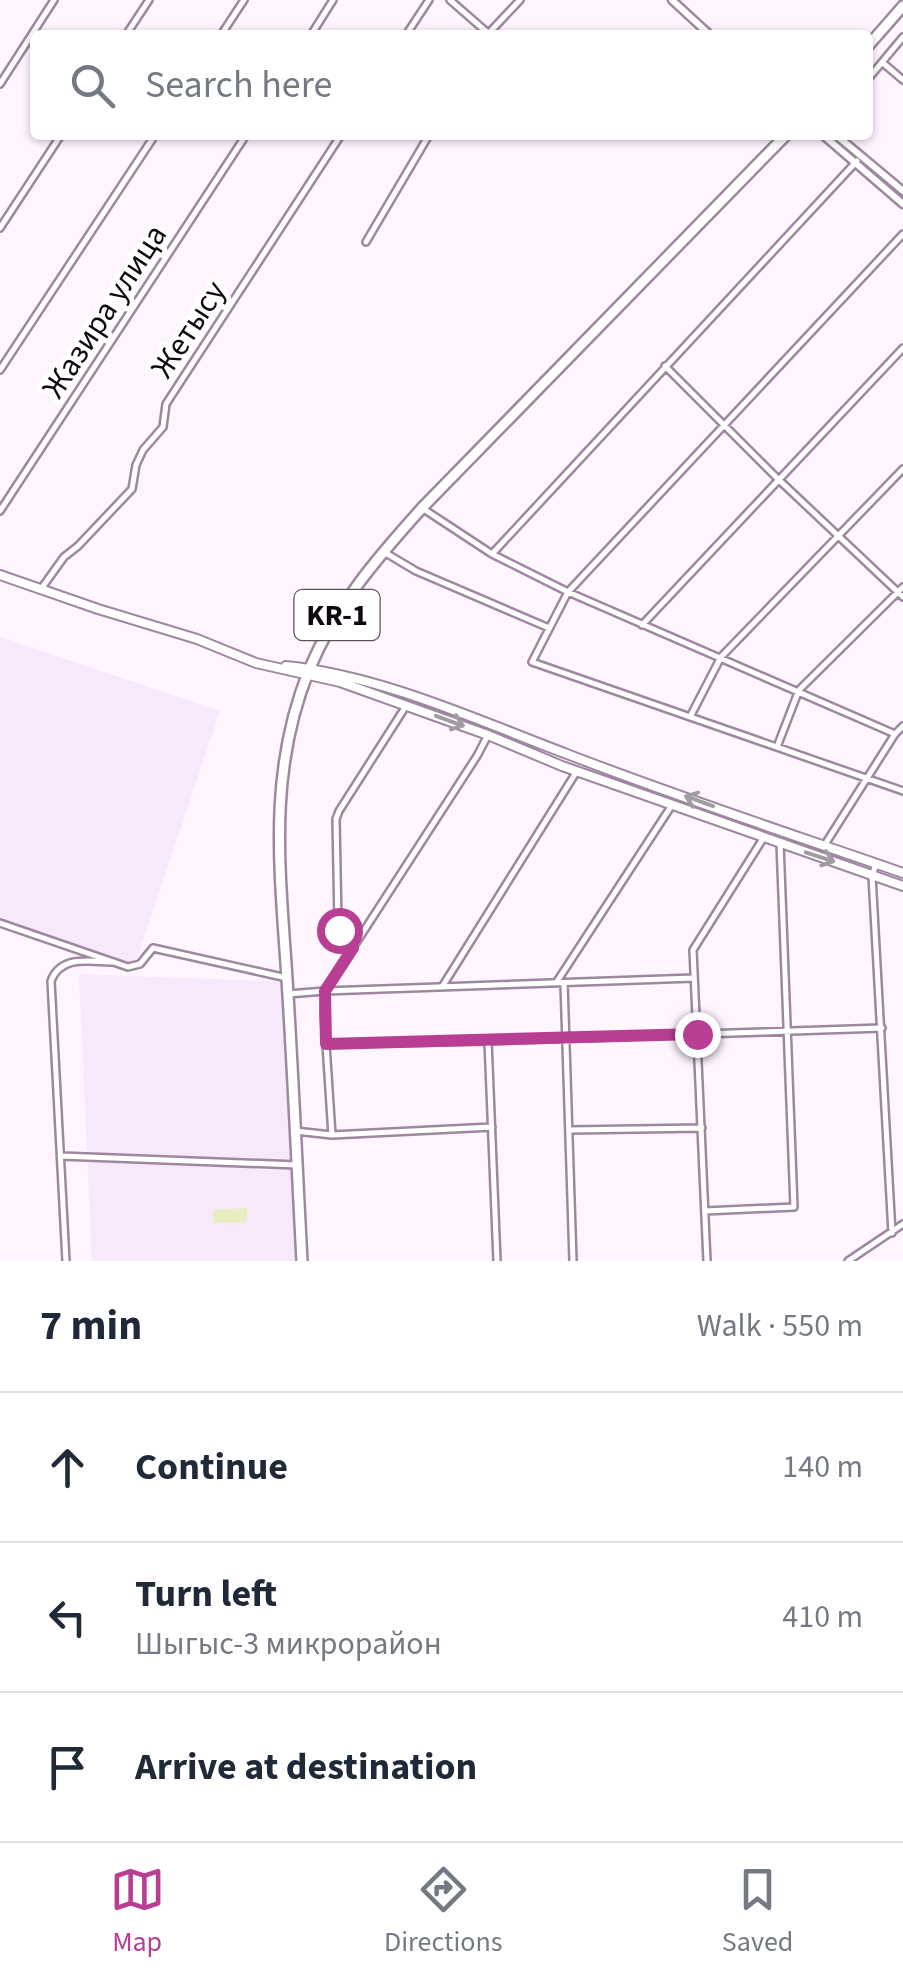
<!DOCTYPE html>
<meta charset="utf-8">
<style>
:root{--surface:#fff;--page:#f2f2f3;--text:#1f2937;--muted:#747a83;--line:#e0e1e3;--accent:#b73e92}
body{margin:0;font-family:"Source Sans 3",sans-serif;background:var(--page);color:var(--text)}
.stop{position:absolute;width:30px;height:30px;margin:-22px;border:8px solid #b73e92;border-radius:50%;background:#fff}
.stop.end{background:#b73e92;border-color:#fff;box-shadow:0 2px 10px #0008}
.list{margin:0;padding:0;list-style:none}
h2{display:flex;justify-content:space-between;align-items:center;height:130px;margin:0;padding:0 40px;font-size:42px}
h2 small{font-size:32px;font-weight:400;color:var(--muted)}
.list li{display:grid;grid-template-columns:65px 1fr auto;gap:30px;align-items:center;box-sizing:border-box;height:150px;padding:0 40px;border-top:2px solid var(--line)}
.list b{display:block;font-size:38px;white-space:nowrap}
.list p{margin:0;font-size:32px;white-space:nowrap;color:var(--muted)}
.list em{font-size:32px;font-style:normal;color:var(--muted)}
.icon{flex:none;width:55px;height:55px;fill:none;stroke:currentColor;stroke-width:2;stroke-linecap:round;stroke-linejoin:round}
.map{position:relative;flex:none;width:903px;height:1261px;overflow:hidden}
.search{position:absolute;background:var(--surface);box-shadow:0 2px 8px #0004;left:30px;right:30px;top:30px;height:110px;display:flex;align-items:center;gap:25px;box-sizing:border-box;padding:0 35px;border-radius:10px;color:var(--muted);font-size:38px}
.sheet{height:580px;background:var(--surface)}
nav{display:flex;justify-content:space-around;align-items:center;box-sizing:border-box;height:140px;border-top:2px solid var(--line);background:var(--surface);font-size:28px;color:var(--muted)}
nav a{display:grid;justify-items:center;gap:5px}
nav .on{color:var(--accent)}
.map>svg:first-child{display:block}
.industrial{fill:#f7e8fb}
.green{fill:#e9eec0}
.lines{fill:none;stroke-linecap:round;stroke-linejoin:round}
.minor-casing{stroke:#9d88a0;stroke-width:10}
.tertiary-casing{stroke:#9d88a0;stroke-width:11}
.secondary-casing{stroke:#9d88a0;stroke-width:12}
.primary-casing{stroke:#9d88a0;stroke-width:14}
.minor{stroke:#fff;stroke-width:5}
.tertiary{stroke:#fff;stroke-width:6}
.secondary{stroke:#fff;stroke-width:8}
.primary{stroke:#fff;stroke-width:9}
.oneway{stroke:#9f9da0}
.route{stroke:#b73e92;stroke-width:12}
.labels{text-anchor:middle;stroke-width:10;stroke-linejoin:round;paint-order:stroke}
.shield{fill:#fff;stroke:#585358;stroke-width:2.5}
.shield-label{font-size:30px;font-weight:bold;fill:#100911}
.street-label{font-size:32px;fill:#100911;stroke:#fff}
</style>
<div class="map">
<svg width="903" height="1261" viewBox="0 0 903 1261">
<rect width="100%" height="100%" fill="#fef5ff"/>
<path class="industrial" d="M 0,637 L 220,711 L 135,965 L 0,919 Z
M 79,974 L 287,982 L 301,1261 L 92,1261 Z"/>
<path class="green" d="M 247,1208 L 247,1222 L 213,1223 L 213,1210 Z"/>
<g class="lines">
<defs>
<path id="minor" d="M 450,0 L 489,34
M 488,34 L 520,0
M 126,35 L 149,0
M 221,35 L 244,0
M 311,35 L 333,0
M 406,35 L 429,0
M 883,63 L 903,80
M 868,79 L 903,37
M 0,84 L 54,0
M 0,228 L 61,135
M 903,234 L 568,592 L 532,662 L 903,791
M 366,242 L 429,135
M 665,366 L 778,479 L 903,597
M 0,370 L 155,135
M 422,508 L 492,554 L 568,592 L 895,734
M 0,511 L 246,135
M 384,552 L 416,571 L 549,628
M 492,554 L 857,161
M 41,589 L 64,557 L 78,546 L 132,489 L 136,465 L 143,450 L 163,427 L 166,404 L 341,135
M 642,625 L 903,348
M 690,717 L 721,657 L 903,469
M 777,747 L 799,690 L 903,587
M 824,846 L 895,734 L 903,726
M 876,864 L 872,876 L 892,1233
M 0,923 L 128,967 L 140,964 L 153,948 L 287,978
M 353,948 L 342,936 L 338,924 L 336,819 L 339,811 L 406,706
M 556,983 L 672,805
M 564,983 L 573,1261
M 442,987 L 577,771
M 288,994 L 325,991 L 694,978
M 488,1041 L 497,1261
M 327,1044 L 488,1041 L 882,1028
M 570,1130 L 702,1128
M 295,1131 L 332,1135 L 492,1127
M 332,1135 L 324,1014 L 325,991 L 477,756 L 488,735
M 61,1156 L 297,1165
M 705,1211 L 794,1207 L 780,843
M 66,1261 L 51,981 C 61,954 91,962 114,962
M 707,1261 L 693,950 L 764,837
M 848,1261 L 903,1224"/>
<path id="tertiary" d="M 672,0 L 710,35
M 823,135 L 903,204
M 836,135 L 903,191"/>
<path id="secondary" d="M 0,575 L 98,609 L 197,639 L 256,663 L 340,682 L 488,735 L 562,766 L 903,886
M 286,666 C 382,676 477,720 567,754 C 678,797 791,834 903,873"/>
<path id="primary" d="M 868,46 L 903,6
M 302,1261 C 297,1167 293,1073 287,979 C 280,870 267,774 309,670 C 336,605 377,558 422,508 L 786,135"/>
</defs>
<use href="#minor" class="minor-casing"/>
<use href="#tertiary" class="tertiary-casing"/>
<use href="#secondary" class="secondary-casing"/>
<use href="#primary" class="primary-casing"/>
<use href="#minor" class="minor"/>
<use href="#tertiary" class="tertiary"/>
<use href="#secondary" class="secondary"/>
<use href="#primary" class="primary"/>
</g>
<defs><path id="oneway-shaft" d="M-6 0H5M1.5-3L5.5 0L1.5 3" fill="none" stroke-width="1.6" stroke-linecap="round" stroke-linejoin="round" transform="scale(2.5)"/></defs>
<g class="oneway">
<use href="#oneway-shaft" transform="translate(450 721) rotate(20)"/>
<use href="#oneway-shaft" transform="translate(699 801) rotate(-160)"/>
<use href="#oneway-shaft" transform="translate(820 857) rotate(18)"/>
</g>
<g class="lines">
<path class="route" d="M 339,930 L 353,948 L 325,991 L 326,1044 L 697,1034"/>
</g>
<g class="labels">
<rect class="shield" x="294.5" y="590" width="85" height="50" rx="8"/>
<g class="shield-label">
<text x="337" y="625">KR-1</text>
</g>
<g class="street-label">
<text transform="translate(104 311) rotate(-57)" y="11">Жазира улица</text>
<text transform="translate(188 329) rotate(-57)" y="11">Жетысу</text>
</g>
</g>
</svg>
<div class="stop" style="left:339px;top:930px"></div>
<div class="stop end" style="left:697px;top:1034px"></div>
<div class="search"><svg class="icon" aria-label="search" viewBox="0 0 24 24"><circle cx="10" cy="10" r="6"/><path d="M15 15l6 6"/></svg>Search here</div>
</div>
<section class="sheet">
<h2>7 min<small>Walk · 550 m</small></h2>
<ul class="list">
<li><svg class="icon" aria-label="ahead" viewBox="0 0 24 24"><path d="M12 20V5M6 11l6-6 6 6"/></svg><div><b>Continue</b></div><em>140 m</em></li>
<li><svg class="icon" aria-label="left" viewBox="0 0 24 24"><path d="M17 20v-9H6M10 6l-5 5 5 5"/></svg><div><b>Turn left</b><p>Шыгыс-3 микрорайон</p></div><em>410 m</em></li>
<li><svg class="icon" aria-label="arrive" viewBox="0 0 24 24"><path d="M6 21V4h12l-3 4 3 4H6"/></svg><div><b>Arrive at destination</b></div></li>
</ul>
</section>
<nav>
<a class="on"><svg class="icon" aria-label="map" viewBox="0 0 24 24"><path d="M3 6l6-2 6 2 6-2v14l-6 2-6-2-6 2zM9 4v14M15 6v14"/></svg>Map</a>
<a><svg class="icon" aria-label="directions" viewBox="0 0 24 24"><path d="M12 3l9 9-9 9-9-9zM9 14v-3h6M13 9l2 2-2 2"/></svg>Directions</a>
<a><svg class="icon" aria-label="saved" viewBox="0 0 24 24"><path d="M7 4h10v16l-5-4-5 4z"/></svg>Saved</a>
</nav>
